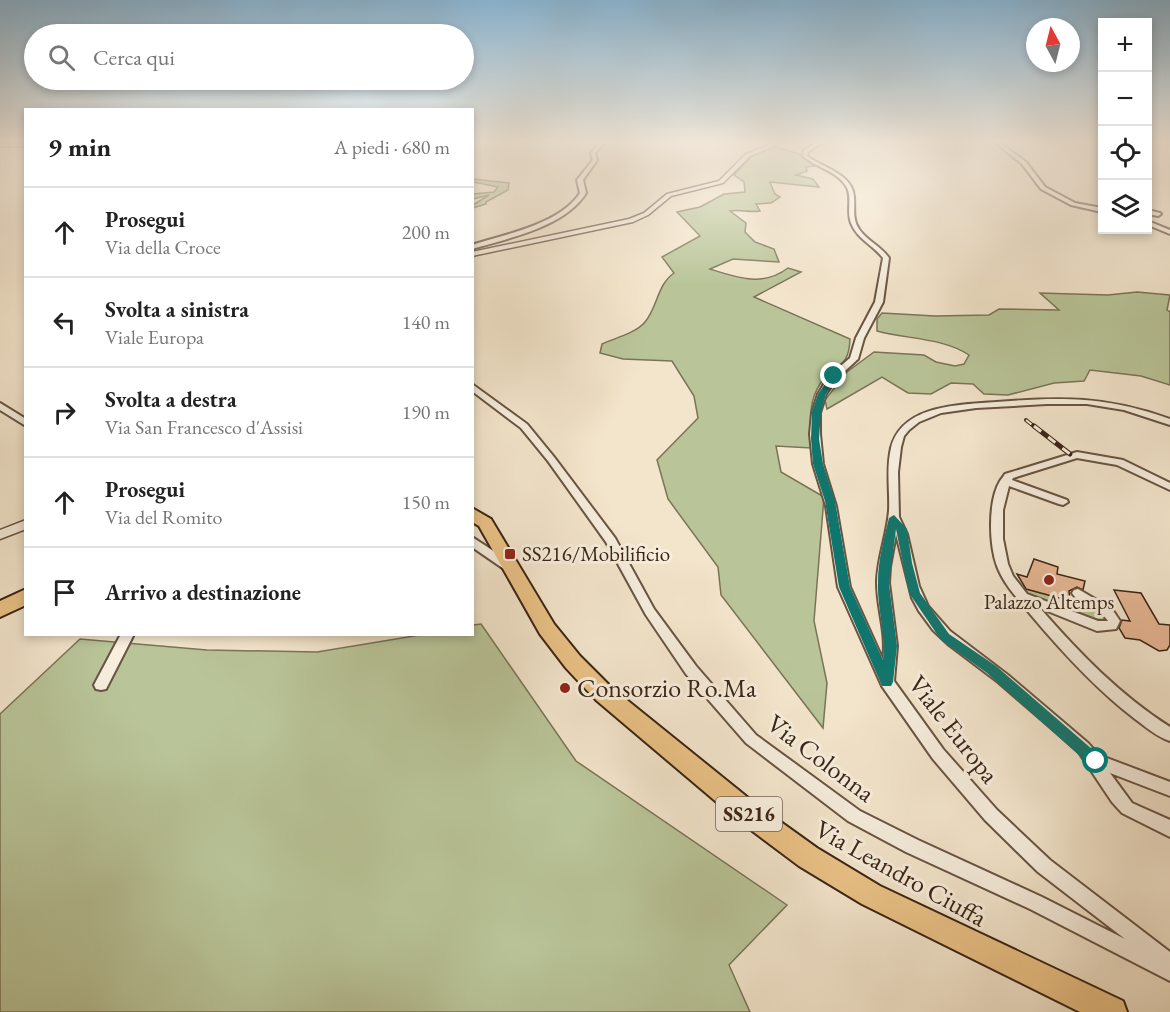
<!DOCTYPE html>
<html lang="it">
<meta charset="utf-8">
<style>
:root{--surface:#fff;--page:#f2f2f2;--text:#222;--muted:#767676;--line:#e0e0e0}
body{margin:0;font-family:"EB Garamond",serif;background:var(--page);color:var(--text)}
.controls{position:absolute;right:18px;top:18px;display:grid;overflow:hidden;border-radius:0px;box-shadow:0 3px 9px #0003}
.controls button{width:54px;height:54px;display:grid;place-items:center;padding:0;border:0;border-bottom:2px solid var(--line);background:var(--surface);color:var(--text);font:30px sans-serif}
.compass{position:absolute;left:1026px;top:18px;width:54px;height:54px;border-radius:50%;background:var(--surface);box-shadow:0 3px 9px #0003;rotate:353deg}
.stop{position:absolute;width:18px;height:18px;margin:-14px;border:4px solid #0f766e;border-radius:50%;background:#fff}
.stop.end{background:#0f766e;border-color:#fff;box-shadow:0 2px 6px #0008}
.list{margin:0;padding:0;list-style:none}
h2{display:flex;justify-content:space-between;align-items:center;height:78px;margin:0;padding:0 24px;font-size:26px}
h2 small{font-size:20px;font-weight:400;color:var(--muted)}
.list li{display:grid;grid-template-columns:39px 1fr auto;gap:18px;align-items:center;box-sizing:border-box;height:90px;padding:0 24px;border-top:2px solid var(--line)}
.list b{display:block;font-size:22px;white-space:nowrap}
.list p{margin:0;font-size:20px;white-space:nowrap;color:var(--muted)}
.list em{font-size:20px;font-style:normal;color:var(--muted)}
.icon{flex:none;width:33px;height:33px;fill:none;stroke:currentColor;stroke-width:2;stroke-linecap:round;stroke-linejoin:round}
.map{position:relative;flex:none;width:1170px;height:1012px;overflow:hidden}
.search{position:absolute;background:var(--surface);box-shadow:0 3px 9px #0003;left:24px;top:24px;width:450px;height:66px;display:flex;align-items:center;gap:15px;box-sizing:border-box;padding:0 21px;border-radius:33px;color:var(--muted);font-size:22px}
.panel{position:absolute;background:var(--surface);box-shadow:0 3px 9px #0003;left:24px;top:108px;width:450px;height:528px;border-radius:0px}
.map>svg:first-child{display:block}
.green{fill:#b9c599;stroke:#7a7456;stroke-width:1.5}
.building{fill:#e5b592;stroke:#3a2414;stroke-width:1.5}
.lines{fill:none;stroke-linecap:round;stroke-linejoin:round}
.minor-casing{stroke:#685442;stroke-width:4}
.tertiary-casing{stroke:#685442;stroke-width:3}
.primary-casing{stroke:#3a2414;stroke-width:4}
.minor{fill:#f7eede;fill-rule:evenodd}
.tertiary{fill:#f7eede;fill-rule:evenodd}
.primary{fill:#eac286;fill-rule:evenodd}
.rail-far1-casing{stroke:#3a2414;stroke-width:4}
.rail-casing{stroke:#3a2414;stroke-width:5}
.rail-far1{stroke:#f7eede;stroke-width:2;stroke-dasharray:7;stroke-linecap:butt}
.rail{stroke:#f7eede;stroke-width:3;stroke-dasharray:9;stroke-linecap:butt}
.route{fill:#0f766e}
.poi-dot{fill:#8f2418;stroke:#f7eede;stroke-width:2}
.labels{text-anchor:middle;stroke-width:6;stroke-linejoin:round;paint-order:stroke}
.shield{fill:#f7eede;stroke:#736151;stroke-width:1.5}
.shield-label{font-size:20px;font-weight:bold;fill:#3a2414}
.poi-label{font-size:21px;fill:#3a2414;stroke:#f7eede;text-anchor:start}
.near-poi-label{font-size:26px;fill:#3a2414;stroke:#f7eede;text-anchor:start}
.near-street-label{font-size:26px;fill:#3a2414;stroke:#f7eede}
</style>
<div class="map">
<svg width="1170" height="1012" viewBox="0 0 1170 1012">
<rect width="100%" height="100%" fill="#f3e5cc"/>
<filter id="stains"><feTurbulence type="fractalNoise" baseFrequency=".00333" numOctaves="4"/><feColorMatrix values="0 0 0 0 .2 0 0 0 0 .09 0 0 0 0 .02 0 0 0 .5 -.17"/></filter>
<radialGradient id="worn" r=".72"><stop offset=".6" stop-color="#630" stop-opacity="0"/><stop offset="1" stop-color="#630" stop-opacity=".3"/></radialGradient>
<path class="green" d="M 773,146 L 799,154 L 815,166 L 806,167 L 807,171 L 796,175 L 813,179 L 819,187 L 770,182 L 775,194 L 780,197 L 771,203 L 756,204 L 760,211 C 749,213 741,209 730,211 L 746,223 L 745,232 L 755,242 L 774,249 L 779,262 L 733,259 L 710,269 C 738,278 763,287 788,268 L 801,272 L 754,297 L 850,339 C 849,371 833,363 820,384 C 807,404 811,425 811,448 L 776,446 L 781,472 L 824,497 L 814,621 L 827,683 L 823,728 L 721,595 L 718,567 L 668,499 L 657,460 L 698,418 L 694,396 L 672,361 L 623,359 L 600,353 L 602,344 C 615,338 636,333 645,322 C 658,306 657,285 674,273 L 662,257 L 700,236 L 677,212 L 700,207 L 724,194 L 745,192 L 744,182 L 734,175 L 755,153 Z
M 473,179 L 509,183 L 508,190 L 486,202 L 486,204 L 473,208 L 473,205 L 489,195 L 473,199 L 473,194 L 494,192 L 498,187 L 473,182 Z
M 1137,292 L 1170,295 L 1167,310 L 1170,312 L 1170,385 L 1141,376 L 1090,370 L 1084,381 L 1054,383 L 1008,395 L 984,394 L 973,384 L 951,383 L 931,394 L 908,393 L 882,377 L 827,409 L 825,400 L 847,372 L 874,352 L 924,355 L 936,362 L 955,366 L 964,364 L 969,355 C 944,338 906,339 877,331 L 877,319 L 882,313 L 935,316 L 989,315 L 999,309 L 1059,310 L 1040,293 L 1108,295 Z
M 1020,587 L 1091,604 L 1110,621 L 1104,622 L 1027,593 Z
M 481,624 L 576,761 L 787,905 L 729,965 L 750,1012 L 0,1012 L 0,714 L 80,639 L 207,650 L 317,652 L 420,635 L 472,634 L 473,625 Z"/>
<path class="building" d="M 1034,559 L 1058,567 L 1057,574 L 1085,581 L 1083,590 L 1077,587 L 1069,591 L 1070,601 L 1026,589 L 1017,574 L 1027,577 Z
M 1114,590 L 1141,593 L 1159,624 L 1170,625 L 1170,645 L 1167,650 L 1159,651 L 1140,640 L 1125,638 L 1119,628 L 1122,620 L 1130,621 Z"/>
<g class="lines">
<defs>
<path id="minor" d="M 600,143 L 604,143 L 595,153 L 597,160 L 583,180 L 586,193 C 565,227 509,238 472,249 L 472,245 C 506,234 560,224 580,193 L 577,180 L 593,160 L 591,153 Z
M 816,143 L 821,143 L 808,152 L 807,156 C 823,168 853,174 854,197 C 855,208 852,219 859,229 C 867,241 881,246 889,258 L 883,302 L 864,338 L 858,359 L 835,380 L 826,394 L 820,413 L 820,434 L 823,464 L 836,506 L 850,587 L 883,660 C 887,633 877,609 877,583 C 877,559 887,536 889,511 C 890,490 886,469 891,448 C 902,404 960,405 996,402 C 1062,397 1106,396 1170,419 L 1170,425 L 1124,410 L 1087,404 L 1047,404 L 976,408 L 941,413 L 919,422 L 909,430 L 904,436 L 901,447 L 898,472 L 899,517 L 907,534 L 919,586 L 928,606 L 950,631 L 1008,675 L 1088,743 L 1099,755 L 1170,782 L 1170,796 L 1110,773 L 1132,803 L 1170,820 L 1170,837 L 1122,813 L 1112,802 L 1078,751 L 998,682 L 949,645 L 933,630 L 919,611 L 912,598 L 896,534 L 890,567 L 889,583 L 897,646 L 894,681 L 943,749 L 997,810 L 1050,860 L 1170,952 L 1170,981 L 1030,909 L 906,852 L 848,821 L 746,743 L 686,674 L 646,615 L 606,542 L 548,461 L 521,428 L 472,391 L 472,384 L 527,424 L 554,457 L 615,538 L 654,609 L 696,666 L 756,735 L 860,811 L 918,840 L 1042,897 L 1125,939 L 1038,872 L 985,820 L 933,759 L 882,686 L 838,587 L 826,506 L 813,464 L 810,434 L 812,413 L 818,394 L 829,376 L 850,358 L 856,338 L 875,302 L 883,258 C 873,245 857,239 851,223 C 846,211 853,197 846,186 C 837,171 815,167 803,156 L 804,150 Z
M 996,143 L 1000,143 L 1026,162 L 1045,187 L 1075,203 L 1102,208 L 1102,212 L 1071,205 L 1041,189 L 1022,164 Z
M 0,144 L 26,144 L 26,146 L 0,146 Z
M 1148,210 L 1160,213 L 1161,214 L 1158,216 L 1148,214 Z
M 1148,221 L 1170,230 L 1170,234 L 1148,225 Z
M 0,403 L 26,419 L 26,426 L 0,410 Z
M 1077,452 L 1123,460 L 1170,483 L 1170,490 L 1117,465 L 1077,458 L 1013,478 L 1012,480 L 1067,500 L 1068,502 L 1063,505 L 1059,504 L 1009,486 L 1003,510 L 1003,539 L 1008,564 L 1013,576 L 1027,594 L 1098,621 L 1108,621 C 1100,608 1081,607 1072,593 L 1074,590 L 1078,589 L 1112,609 L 1120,621 L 1116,629 L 1097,631 L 1040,608 C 1079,653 1120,695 1170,727 L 1170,741 C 1157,737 1146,727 1135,719 C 1096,689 1063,653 1031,615 C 1019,600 1004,585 997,566 C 989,544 988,501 1000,481 C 1002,478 1004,476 1005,474 Z
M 472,537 L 512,563 L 514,566 L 512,569 L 504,569 L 472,547 Z
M 121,634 L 134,634 L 106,689 L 101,690 L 96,689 L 94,685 Z"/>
<path id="tertiary" d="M 774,143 L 781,143 L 750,156 L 723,183 L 671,196 L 648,215 L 633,222 L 472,256 L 472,252 L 629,219 L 644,213 L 667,194 L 719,181 L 746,154 Z
M 26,520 L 26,529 L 0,539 L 0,530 Z"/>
<path id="primary" d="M 472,508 L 491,519 L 554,624 L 580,656 L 612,688 L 757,805 L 817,848 L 880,886 L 1123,1001 L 1127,1012 L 1080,1012 L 862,904 L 799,866 L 739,821 L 596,700 L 566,668 L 540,634 L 479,526 L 472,522 Z
M 26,589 L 26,605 L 0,617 L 0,601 Z"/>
</defs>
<use href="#minor" class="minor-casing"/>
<use href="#tertiary" class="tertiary-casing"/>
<use href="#primary" class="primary-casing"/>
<use href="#minor" class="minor"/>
<use href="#tertiary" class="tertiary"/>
<use href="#primary" class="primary"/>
<defs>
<path id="rail-far1" d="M 1026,420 L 1036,428"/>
<path id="rail" d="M 1034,426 L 1070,454"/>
</defs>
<use href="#rail-far1" class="rail-far1-casing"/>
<use href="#rail" class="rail-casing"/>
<use href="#rail-far1" class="rail-far1"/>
<use href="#rail" class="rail"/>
</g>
<linearGradient id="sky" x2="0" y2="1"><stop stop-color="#8ab8d7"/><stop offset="0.5" stop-color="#faf3e8"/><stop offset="1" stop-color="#faf3e8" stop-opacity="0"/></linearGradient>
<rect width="1170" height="284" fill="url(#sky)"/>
<path class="route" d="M 832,374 L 838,376 L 826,394 L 821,412 L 819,439 L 823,464 L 835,501 L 850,587 L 883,660 C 886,634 877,608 878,582 C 878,560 884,539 889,518 L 894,515 L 907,529 L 912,563 L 920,593 L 949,634 L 996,666 L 1101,757 L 1101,766 L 1091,766 L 987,673 L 941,640 L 909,593 L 896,529 L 889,584 L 897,646 L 893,682 L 891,686 L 882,686 L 839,587 L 825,501 L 813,464 L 811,439 L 812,412 L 818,394 Z"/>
<g class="poi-dot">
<rect x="504" y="548" width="12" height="12" rx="3"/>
<circle cx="1049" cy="580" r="6"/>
<circle cx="565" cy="688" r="6"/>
</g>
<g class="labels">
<rect class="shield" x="716" y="797" width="66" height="34" rx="4.5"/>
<g class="shield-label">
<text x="749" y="821">SS216</text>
</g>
<g class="poi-label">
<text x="522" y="561">SS216/Mobilificio</text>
<text x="1049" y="609" text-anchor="middle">Palazzo Altemps</text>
</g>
<g class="near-poi-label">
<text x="577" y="697">Consorzio Ro.Ma</text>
</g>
<g class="near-street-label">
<text transform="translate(954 729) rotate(52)" y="9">Viale Europa</text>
<text transform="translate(821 758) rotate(37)" y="9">Via Colonna</text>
<text transform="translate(901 873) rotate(29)" y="9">Via Leandro Ciuffa</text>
</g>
</g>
<rect width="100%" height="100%" filter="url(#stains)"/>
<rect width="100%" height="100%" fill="url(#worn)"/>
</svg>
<div class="controls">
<button>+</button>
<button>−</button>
<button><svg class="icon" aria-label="locate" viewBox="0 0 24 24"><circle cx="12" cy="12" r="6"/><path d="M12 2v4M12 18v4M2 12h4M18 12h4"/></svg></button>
<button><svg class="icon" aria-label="layers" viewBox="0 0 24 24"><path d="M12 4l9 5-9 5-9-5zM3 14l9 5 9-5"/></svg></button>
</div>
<svg class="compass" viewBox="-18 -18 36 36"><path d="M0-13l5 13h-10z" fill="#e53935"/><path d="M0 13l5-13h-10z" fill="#767676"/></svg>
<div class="stop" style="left:1096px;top:761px"></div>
<div class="stop end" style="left:834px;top:376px"></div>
<div class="search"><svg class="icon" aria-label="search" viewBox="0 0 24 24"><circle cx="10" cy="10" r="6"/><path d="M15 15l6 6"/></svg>Cerca qui</div>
<section class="panel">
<h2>9 min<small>A piedi · 680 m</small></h2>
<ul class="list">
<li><svg class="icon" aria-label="ahead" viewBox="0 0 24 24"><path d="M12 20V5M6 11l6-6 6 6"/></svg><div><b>Prosegui</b><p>Via della Croce</p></div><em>200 m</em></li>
<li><svg class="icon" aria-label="left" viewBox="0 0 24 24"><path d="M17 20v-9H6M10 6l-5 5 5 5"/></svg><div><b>Svolta a sinistra</b><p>Viale Europa</p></div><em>140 m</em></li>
<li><svg class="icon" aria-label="right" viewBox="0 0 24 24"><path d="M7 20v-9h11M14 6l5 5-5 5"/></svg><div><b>Svolta a destra</b><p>Via San Francesco d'Assisi</p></div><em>190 m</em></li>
<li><svg class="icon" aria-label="ahead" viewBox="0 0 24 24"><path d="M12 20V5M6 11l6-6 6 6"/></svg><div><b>Prosegui</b><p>Via del Romito</p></div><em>150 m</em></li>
<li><svg class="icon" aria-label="arrive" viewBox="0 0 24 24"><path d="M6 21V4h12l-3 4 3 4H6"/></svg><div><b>Arrivo a destinazione</b></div></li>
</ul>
</section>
</div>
